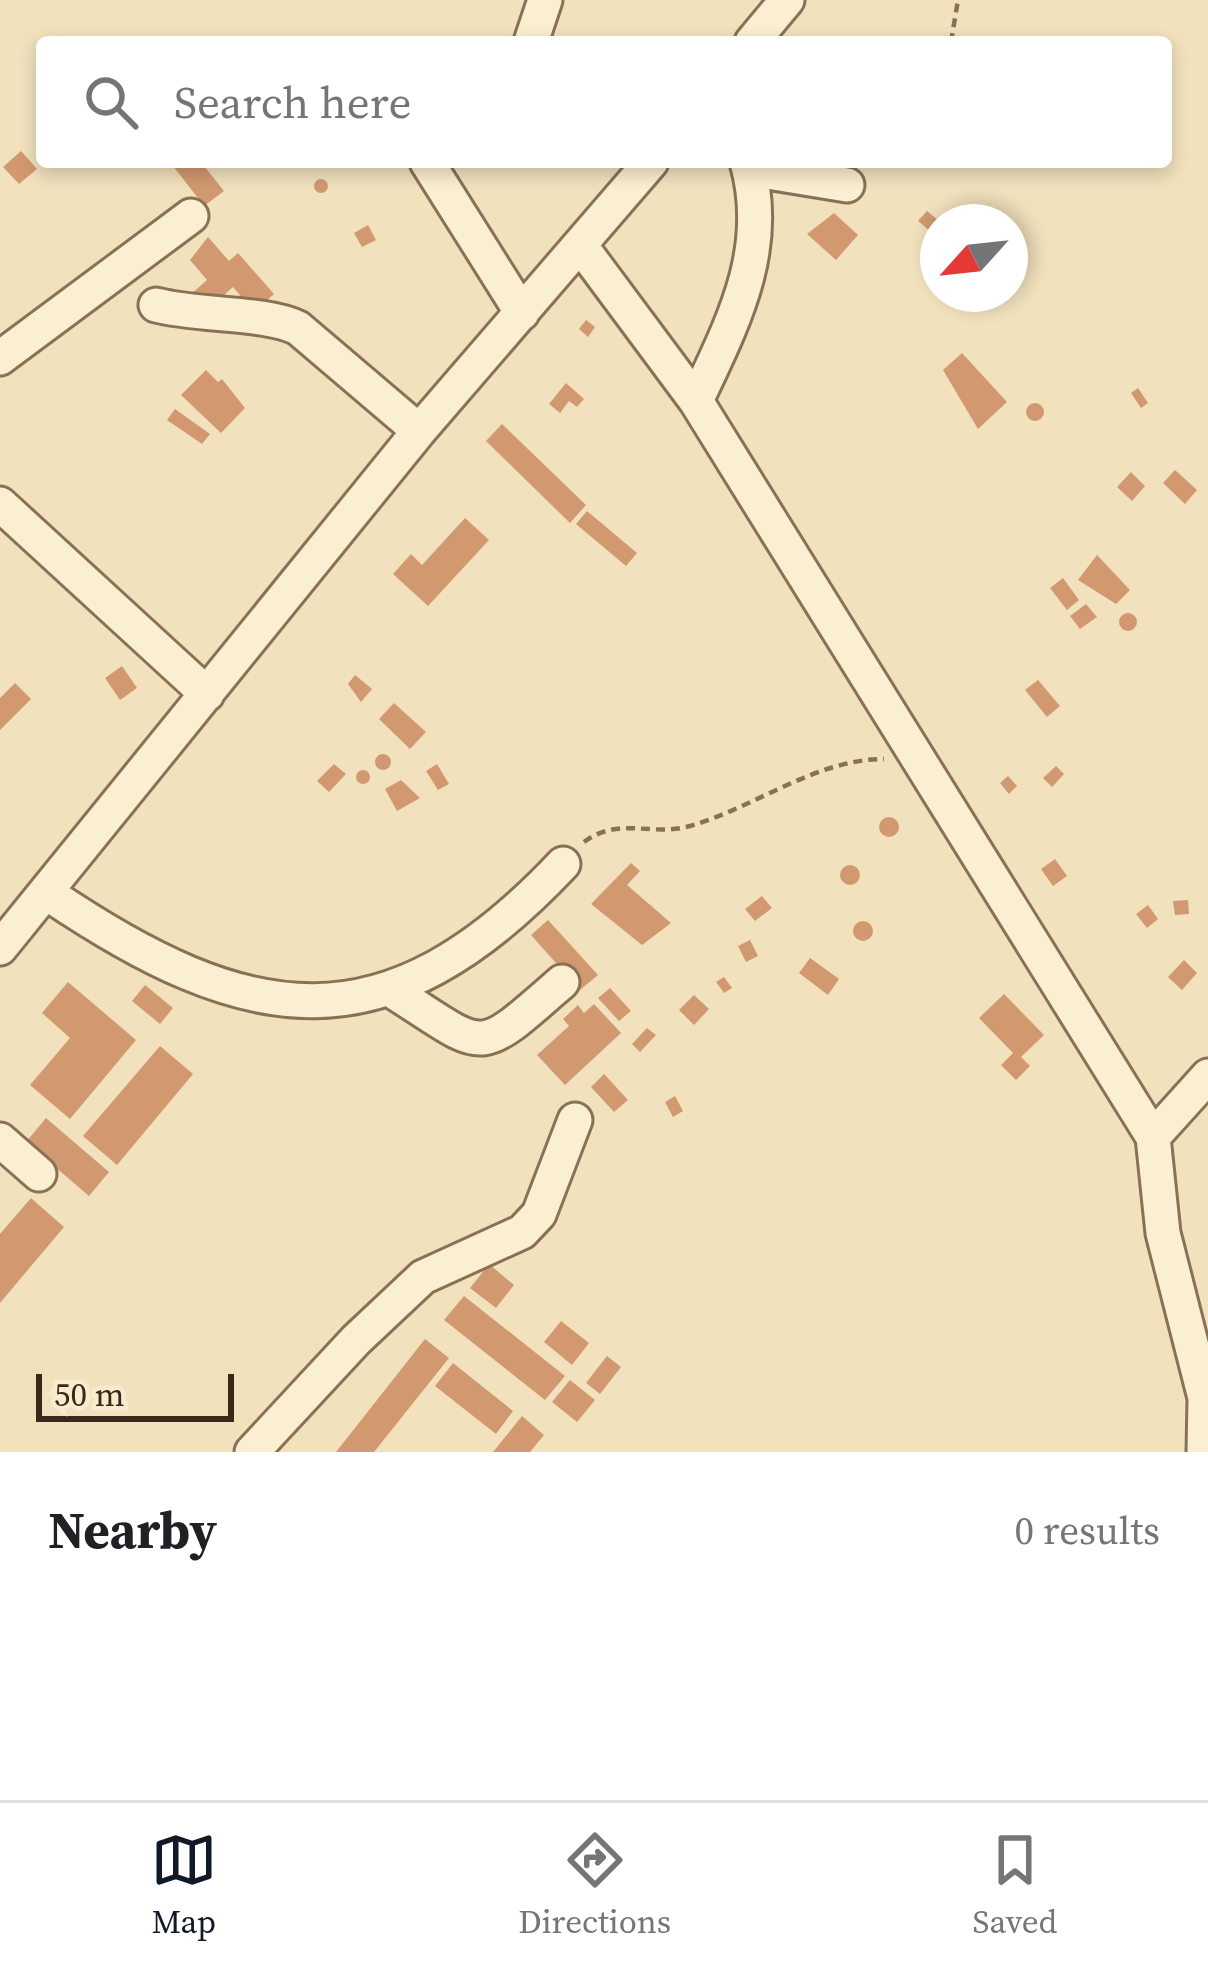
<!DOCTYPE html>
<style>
:root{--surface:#fff;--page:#f6f6f6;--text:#202124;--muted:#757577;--line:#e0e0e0;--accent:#111827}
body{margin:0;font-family:"Source Serif 4",serif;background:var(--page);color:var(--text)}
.compass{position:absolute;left:920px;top:204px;width:108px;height:108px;border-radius:50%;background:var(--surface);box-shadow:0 6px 18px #0003;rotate:243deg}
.scale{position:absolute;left:36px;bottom:30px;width:198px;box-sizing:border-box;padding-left:12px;border:6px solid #38291b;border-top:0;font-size:33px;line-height:42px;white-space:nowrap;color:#38291b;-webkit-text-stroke:9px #f8eccd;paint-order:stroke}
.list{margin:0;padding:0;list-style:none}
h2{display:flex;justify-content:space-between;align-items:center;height:156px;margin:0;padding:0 48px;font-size:51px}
h2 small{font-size:39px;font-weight:400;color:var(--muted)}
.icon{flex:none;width:66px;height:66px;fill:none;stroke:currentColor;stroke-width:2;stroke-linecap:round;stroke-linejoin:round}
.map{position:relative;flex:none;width:1208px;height:1452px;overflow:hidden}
.search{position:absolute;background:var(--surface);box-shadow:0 6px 18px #0003;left:36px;right:36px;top:36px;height:132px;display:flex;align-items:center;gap:30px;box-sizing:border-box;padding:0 42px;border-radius:12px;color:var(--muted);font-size:45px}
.sheet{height:348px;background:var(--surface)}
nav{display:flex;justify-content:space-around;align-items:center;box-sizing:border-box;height:168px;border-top:3px solid var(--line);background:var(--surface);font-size:33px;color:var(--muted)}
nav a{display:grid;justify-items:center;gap:6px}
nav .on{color:var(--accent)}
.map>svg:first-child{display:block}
.building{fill:#d29970}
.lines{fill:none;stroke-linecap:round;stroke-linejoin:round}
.minor-casing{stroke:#8a7155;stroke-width:39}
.path{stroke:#8a7155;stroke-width:4.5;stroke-dasharray:9 6;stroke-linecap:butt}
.minor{stroke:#fbefd1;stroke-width:33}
</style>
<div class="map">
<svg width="1208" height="1452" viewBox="0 0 1208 1452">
<rect width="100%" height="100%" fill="#f1e1bd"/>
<path class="building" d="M 21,151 L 37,169 L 19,184 L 3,167 Z
M 170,162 L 201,162 L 224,191 L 204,206 Z
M314 186a7 7 0 1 1 14 0a7 7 0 1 1-14 0Z
M 927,211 L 938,220 L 930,231 L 918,221 Z
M 834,213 L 858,235 L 836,260 L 807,234 Z
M 368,225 L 376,240 L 362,247 L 354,233 Z
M 208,237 L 229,261 L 238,253 L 274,294 L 254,312 L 233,287 L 206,311 L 191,294 L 207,280 L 190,260 Z
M 586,320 L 595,327 L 588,337 L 579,329 Z
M 962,353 L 1007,402 L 978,429 L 943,370 Z
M 206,370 L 218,382 L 222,379 L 245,408 L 221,433 L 181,395 Z
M 566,383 L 584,399 L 577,407 L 569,401 L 560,413 L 549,404 Z
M 1138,388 L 1148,403 L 1141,408 L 1131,393 Z
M1026 412a9 9 0 1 1 18 0a9 9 0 1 1-18 0Z
M 175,409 L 210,434 L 202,444 L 167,420 Z
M 502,424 L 586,505 L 570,523 L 486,441 Z
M 1175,470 L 1197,490 L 1185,504 L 1163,483 Z
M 1131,472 L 1145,486 L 1132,501 L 1117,487 Z
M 587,511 L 637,553 L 626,566 L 576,524 Z
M 465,518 L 489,540 L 428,606 L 393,574 L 411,554 L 422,565 Z
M 1097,555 L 1130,590 L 1116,604 L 1078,580 Z
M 1063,578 L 1079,600 L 1067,610 L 1050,588 Z
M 1086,604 L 1097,617 L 1080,629 L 1070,616 Z
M1119 622a9 9 0 1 1 18 0a9 9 0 1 1-18 0Z
M 122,666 L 137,688 L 120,700 L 105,678 Z
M 355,675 L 372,689 L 361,702 L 348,684 Z
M 1038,680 L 1060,706 L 1047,717 L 1025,690 Z
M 15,683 L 31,699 L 0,730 L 0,698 Z
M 394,703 L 426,732 L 410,749 L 379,719 Z
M375 762a8 8 0 1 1 16 0a8 8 0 1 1-16 0Z
M 334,764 L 346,774 L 329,792 L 317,781 Z
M 437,764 L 449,784 L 438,790 L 426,771 Z
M 1056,766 L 1064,774 L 1052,787 L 1043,778 Z
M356 777a7 7 0 1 1 14 0a7 7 0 1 1-14 0Z
M 1008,776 L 1017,786 L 1009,794 L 1000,783 Z
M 401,780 L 420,798 L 397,811 L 385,789 Z
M879 827a10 10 0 1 1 20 0a10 10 0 1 1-20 0Z
M 1055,859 L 1067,876 L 1053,886 L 1041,869 Z
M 631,863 L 640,871 L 627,885 L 671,923 L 642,945 L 591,904 Z
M840 875a10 10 0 1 1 20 0a10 10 0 1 1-20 0Z
M 762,896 L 772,908 L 755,921 L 745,909 Z
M 1188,900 L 1189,914 L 1175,915 L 1173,901 Z
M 1148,905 L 1158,919 L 1147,928 L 1136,914 Z
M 548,920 L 598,975 L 580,990 L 531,935 Z
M853 931a10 10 0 1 1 20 0a10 10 0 1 1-20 0Z
M 750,940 L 758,956 L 746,962 L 738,946 Z
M 810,958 L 839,979 L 828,995 L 799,973 Z
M 1184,960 L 1197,973 L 1182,990 L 1168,977 Z
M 724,977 L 732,988 L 724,993 L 716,982 Z
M 68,982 L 136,1040 L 70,1119 L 30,1085 L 70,1038 L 42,1013 Z
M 145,985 L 173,1008 L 160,1024 L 132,1001 Z
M 610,988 L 631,1011 L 619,1021 L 598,998 Z
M 1004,994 L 1044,1035 L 1021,1057 L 1030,1066 L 1016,1080 L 1001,1065 L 1013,1053 L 979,1018 Z
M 694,995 L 709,1009 L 694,1025 L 679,1010 Z
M 594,1004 L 621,1033 L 565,1085 L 537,1055 L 569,1026 L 563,1019 L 578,1005 L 584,1013 Z
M 647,1028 L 656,1035 L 640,1052 L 632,1044 Z
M 160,1046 L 193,1074 L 117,1165 L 83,1136 Z
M 604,1074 L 628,1100 L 614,1112 L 591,1087 Z
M 675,1096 L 683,1111 L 673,1117 L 665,1102 Z
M 46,1118 L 109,1172 L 89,1196 L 26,1142 Z
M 31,1198 L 64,1227 L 0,1303 L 0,1234 Z
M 489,1264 L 514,1285 L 496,1308 L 470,1288 Z
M 464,1296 L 565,1376 L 545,1400 L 444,1320 Z
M 561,1321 L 589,1343 L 572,1365 L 544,1342 Z
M 425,1339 L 449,1358 L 374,1452 L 336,1452 Z
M 607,1356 L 621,1367 L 600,1394 L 586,1383 Z
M 453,1363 L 513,1411 L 496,1434 L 435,1386 Z
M 570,1380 L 595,1400 L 577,1422 L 552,1402 Z
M 522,1416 L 544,1435 L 530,1452 L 493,1452 Z"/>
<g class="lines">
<defs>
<path id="minor" d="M 531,42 L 545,0
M 752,42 L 787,0
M 427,162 L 522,313
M 747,162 C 772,250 732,324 696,401 L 1153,1137
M 749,169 L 847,185
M 580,245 L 696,401
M 156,305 C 198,316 266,312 298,328 L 419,431
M 0,358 L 191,216
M 0,504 L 207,694
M 47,893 C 249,1030 385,1053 563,864
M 0,948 L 419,431 L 651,162
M 391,990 C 488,1052 474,1059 562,982
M 0,1140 L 39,1174
M 252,1452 L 356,1340 L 423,1277 L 522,1232 L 539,1214 L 575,1120
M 1204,1452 L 1205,1398 L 1163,1233 L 1153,1137 L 1208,1076"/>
</defs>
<use href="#minor" class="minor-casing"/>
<path class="path" d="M 951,42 L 958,0
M 584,842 C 619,816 651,837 690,826 C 754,808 816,759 884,759"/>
<use href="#minor" class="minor"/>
</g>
</svg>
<svg class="compass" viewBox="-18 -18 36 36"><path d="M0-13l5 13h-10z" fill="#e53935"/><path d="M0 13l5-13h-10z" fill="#757577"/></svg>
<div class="scale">50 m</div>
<div class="search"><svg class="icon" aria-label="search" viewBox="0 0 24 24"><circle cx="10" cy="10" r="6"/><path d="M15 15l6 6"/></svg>Search here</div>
</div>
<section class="sheet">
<h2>Nearby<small>0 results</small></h2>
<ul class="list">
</ul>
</section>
<nav>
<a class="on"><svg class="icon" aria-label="map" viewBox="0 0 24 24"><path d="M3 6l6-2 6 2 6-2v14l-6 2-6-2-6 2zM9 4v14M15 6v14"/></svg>Map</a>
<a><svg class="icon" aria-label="directions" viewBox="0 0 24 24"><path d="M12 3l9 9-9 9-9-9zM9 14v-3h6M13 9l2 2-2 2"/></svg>Directions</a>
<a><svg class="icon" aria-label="saved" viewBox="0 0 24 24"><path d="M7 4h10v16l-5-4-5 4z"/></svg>Saved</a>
</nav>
